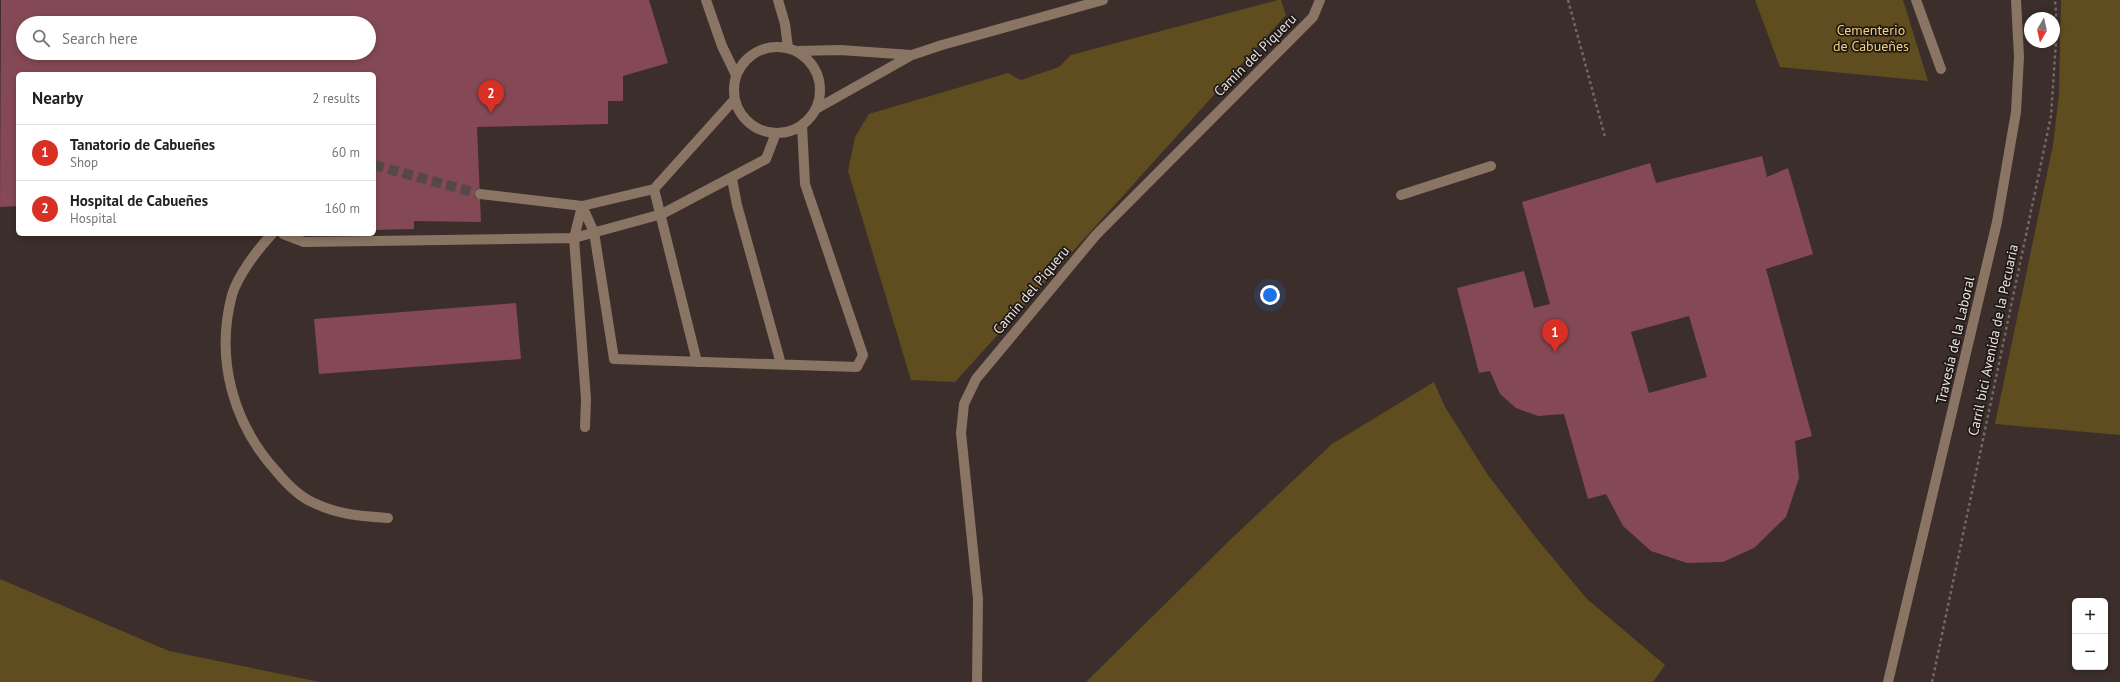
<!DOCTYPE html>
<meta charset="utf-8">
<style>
:root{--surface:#fff;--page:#f2f2f2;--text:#222;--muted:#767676;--line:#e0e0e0;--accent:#d93025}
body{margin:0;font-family:"PT Sans",sans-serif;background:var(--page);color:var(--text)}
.controls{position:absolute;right:12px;bottom:12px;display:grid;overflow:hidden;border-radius:6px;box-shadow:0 2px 6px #0003}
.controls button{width:36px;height:36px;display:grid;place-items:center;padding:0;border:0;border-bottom:1px solid var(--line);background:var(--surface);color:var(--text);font:20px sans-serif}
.compass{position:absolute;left:2024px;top:12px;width:36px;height:36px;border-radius:50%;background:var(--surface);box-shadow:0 2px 6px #0003;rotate:189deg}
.you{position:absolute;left:1270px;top:295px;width:14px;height:14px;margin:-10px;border:3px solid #fff;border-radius:50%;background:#1a73e8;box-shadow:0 0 0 6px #1a73e833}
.badge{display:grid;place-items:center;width:26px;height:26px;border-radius:50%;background:var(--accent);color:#fff;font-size:13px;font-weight:700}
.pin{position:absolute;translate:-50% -33px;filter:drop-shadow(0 1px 2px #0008)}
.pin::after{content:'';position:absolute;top:21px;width:14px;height:12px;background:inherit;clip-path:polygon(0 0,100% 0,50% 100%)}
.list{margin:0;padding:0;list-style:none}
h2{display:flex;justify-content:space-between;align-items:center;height:52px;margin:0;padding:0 16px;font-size:17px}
h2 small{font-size:13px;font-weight:400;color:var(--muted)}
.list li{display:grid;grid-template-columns:26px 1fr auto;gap:12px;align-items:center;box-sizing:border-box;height:56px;padding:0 16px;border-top:1px solid var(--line)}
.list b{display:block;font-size:15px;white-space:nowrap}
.list p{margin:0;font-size:13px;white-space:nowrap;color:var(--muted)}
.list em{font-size:13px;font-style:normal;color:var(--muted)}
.icon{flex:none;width:22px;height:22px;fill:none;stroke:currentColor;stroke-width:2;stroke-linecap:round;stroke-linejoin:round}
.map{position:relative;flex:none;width:2120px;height:682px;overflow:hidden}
.search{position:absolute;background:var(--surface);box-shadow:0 2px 6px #0003;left:16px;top:16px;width:360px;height:44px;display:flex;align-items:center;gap:10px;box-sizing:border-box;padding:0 14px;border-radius:22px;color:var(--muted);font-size:15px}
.panel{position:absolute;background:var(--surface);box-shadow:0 2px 6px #0003;left:16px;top:72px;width:360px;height:164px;border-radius:6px}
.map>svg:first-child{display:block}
.green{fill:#5f4d1f}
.building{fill:#844955;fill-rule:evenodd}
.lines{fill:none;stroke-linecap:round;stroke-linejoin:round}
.minor-tunnel{stroke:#564945;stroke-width:10;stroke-dasharray:10 5;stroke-linecap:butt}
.path{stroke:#746764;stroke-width:2.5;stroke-dasharray:3 3;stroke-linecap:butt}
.minor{stroke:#8a7564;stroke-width:10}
.labels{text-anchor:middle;stroke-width:3.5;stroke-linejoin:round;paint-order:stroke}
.park-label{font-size:14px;fill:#f3d07b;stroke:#1e1816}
.street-label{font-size:14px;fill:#ebe2df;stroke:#1e1816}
</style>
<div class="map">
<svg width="2120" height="682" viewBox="0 0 2120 682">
<rect width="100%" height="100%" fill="#3c2e2a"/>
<path class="green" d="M 1278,0 L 1281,0 L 1286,15 L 955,382 L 911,380 L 848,171 L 855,137 L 869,114 L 1008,73 L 1021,80 L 1059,67 L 1071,55 Z
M 1755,0 L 1903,0 L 1928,81 L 1780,67 Z
M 2061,0 L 2120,0 L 2120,435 L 1995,424 L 2053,145 L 2059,95 Z
M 1434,382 L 1445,407 L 1488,475 L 1537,539 L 1587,599 L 1665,665 L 1653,682 L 1086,682 L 1231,539 L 1332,444 Z
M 0,579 L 169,651 L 320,682 L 0,682 Z"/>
<path class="building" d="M 1,0 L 649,0 L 668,63 L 623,76 L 623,101 L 608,101 L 608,124 L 477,127 L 481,222 L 414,221 L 414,229 L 374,230 L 374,74 L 18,74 L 18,206 L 0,207 ZM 23,23 L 369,23 L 369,53 L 23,53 Z
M 1762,156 L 1767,177 L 1788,168 L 1813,254 L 1766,269 L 1812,436 L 1795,441 L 1799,478 L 1786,517 L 1754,548 L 1723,562 L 1687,563 L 1651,551 L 1623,526 L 1606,494 L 1588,499 L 1564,414 L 1538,416 L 1516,408 L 1500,394 L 1490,371 L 1479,373 L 1457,288 L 1524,271 L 1534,308 L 1550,304 L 1522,202 L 1650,163 L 1656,183 ZM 1689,316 L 1707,377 L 1649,393 L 1631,332 Z
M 516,303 L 521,359 L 319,374 L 314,319 Z"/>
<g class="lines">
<path class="minor-tunnel" d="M 374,165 L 480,194"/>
<path class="path" d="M 1568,0 L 1605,137
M 1932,682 L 2051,116 L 2057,26 L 2055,0"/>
<path class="minor" d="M 706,0 L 722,46 L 736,75
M 778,0 L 785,24 L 788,48
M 1916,0 L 1941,69
M734 90a43 43 0 1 1 86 0a43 43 0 1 1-86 0Z
M 796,51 L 840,50 L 912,55
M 816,109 L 912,55 L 942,45 L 1103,0
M 732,179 L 737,205 L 781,364
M 480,194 L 582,206 L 654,189
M 1401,195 L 1491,166
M 582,206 L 594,232 L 614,359 L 857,367 L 863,355 L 805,184 L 802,125
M 582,206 L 574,238 L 586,399 L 585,427
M 272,234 C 258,249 238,275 232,295 C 215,359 233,424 277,472 C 286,483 300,497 314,503 C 340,515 360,516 388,518
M 283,234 L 304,242 L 574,238 L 662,214 L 766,159 L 776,133
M 697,362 L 654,189 L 734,100
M 977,682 L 978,599 L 961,433 L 964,404 L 976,379 L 1096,235 L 1313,17 L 1320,0
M 1888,682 L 1997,222 L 2016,112 L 2019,57 L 2016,0"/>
</g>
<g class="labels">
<g class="park-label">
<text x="1871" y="35">Cementerio<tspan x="1871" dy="16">de Cabueñes</tspan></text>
</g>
<g class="street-label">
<text transform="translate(1255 55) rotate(-45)" y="5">Camín del Piqueru</text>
<text transform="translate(1031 290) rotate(-50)" y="5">Camín del Piqueru</text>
<text transform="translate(1955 340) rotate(-77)" y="5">Travesía de la Laboral</text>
<text transform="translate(1993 340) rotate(-78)" y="5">Carril bici Avenida de la Pecuaria</text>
</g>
</g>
</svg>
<div class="controls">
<button>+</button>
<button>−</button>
</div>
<svg class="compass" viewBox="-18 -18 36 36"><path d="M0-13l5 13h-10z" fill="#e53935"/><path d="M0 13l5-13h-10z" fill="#767676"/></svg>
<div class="you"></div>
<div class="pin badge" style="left:1555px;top:352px">1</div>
<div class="pin badge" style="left:491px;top:113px">2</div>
<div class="search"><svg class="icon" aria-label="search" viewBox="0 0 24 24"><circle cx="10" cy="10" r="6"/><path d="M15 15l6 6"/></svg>Search here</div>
<section class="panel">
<h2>Nearby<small>2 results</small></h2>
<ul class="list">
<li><span class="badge">1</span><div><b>Tanatorio de Cabueñes</b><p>Shop</p></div><em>60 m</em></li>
<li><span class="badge">2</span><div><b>Hospital de Cabueñes</b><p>Hospital</p></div><em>160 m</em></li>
</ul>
</section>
</div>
